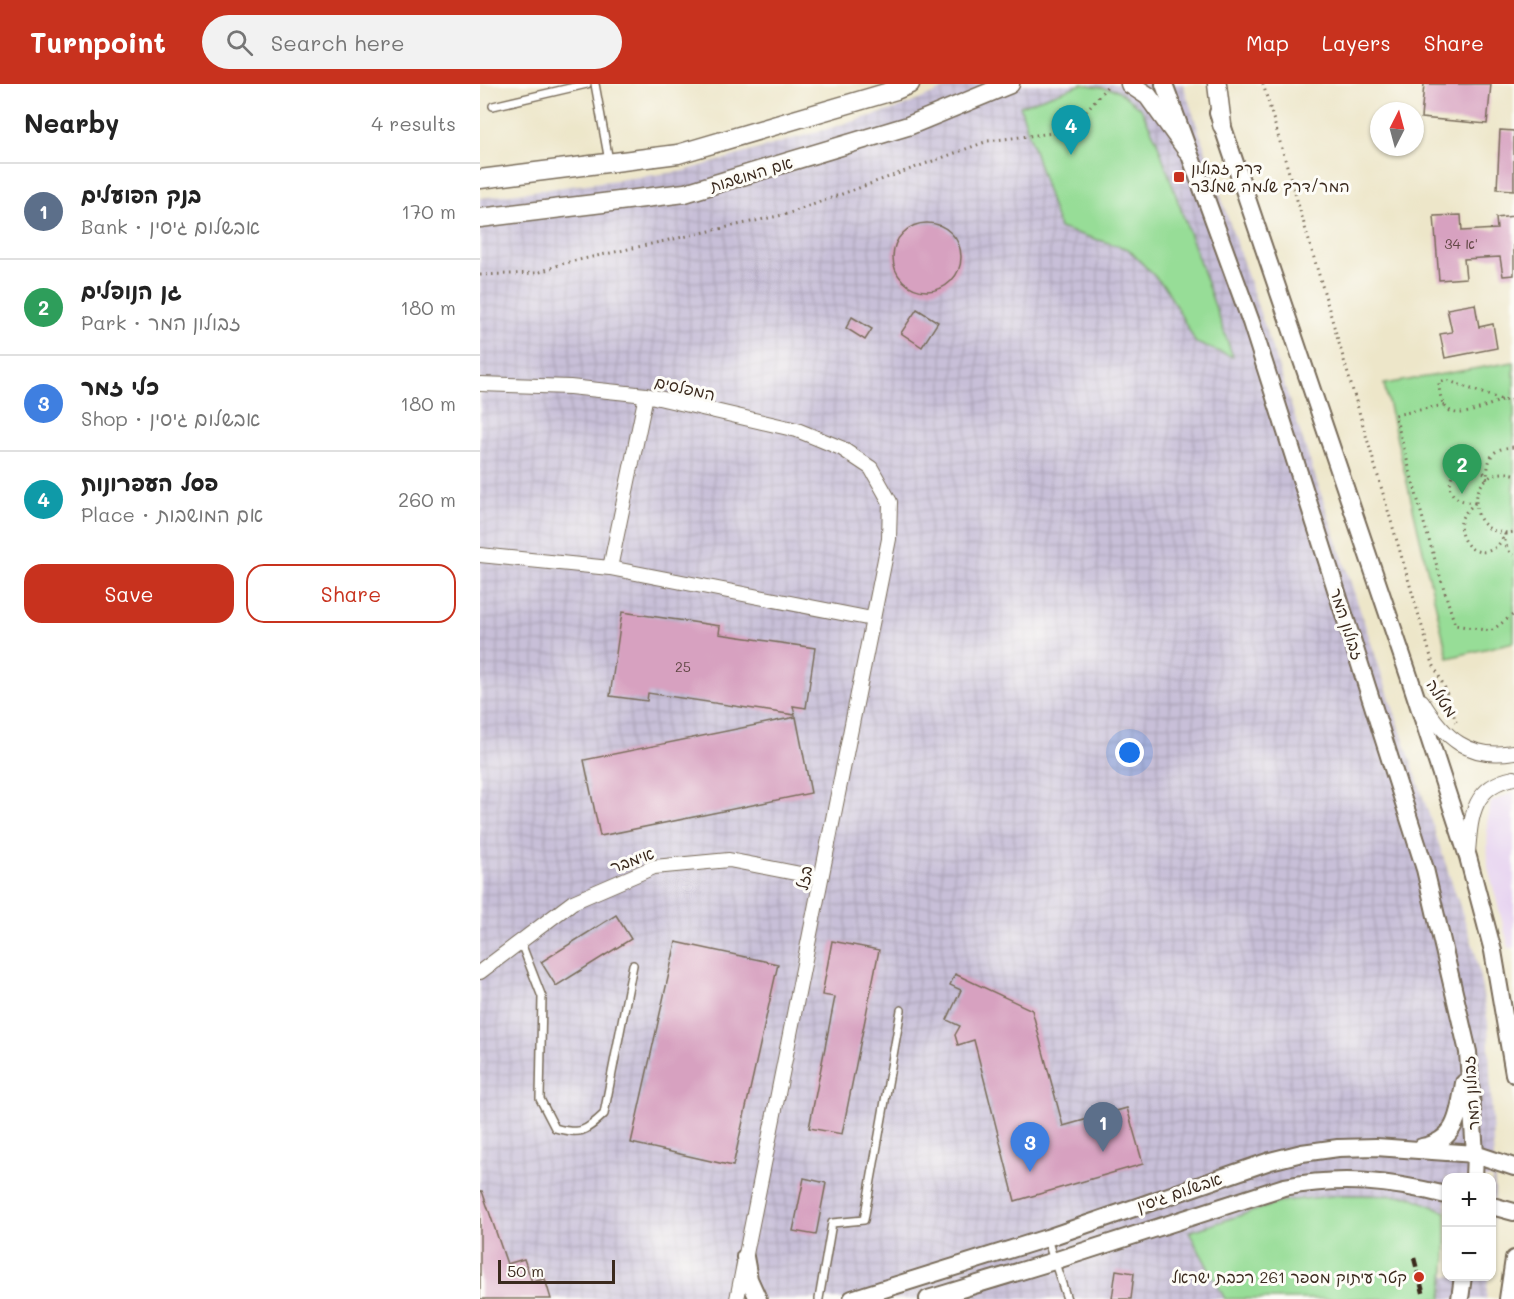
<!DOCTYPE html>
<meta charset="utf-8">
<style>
:root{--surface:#fff;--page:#f2f2f2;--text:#222;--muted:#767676;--line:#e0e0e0;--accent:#c8321e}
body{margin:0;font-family:Mali,"Playpen Sans Hebrew",sans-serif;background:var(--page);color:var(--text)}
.controls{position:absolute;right:18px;bottom:18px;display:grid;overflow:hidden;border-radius:12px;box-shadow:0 2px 4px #0004}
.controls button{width:54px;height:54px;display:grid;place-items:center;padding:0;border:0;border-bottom:2px solid var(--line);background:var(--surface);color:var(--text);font:30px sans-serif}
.compass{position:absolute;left:890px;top:18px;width:54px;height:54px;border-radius:50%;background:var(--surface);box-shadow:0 2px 4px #0004;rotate:6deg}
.scale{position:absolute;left:18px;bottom:15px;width:117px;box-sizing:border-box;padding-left:6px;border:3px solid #3b2a1e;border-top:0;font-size:16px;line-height:21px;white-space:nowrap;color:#3b2a1e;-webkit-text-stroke:4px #fdfcf7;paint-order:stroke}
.you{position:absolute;left:650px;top:669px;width:21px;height:21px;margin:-15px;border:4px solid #fff;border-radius:50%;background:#1a73e8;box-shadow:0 0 0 9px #1a73e833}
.badge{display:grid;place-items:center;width:39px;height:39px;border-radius:50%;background:var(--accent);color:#fff;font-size:20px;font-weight:700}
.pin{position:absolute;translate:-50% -50px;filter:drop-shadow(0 2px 3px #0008)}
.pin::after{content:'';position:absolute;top:32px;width:21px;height:18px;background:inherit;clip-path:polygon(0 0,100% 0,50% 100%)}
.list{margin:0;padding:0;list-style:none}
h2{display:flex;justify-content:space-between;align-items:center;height:78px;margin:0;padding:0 24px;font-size:26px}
h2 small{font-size:20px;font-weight:400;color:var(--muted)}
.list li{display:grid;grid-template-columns:39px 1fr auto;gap:18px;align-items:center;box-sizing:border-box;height:96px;padding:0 24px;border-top:2px solid var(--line)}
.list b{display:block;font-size:22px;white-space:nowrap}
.list p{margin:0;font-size:20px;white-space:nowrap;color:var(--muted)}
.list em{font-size:20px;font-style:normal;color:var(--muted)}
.actions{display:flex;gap:12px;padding:18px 24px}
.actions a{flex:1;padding:14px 0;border:2px solid var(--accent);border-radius:18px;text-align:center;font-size:21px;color:var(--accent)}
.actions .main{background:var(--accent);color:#fff}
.icon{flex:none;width:33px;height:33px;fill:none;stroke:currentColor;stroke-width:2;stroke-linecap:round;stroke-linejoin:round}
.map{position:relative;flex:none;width:1034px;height:1215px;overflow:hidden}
header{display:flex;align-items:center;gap:36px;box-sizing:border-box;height:84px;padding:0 30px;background:var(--accent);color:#fff}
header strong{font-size:28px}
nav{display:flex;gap:33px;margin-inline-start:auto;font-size:21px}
.search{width:420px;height:54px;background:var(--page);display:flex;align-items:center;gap:15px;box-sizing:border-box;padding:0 21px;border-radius:33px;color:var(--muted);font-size:22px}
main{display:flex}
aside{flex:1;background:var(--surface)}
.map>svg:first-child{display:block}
.built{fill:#e6d2f0}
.industrial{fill:url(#industrial-grid)}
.green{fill:#97dd97;stroke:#69845a;stroke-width:1.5}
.building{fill:#d7a1c0}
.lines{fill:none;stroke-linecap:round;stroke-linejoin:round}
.service-casing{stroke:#796c5a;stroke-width:10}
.minor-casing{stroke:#796c5a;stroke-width:16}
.tertiary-casing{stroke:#796c5a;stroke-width:20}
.secondary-casing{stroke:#796c5a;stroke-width:21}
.path{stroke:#796c5a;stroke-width:3;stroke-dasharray:1.5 4.5;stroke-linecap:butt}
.service{stroke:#fff;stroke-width:7}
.minor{stroke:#fff;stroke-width:14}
.tertiary{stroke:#fff;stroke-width:16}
.secondary{stroke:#fff;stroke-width:18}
.rail{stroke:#3b2a1e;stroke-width:4.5;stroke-dasharray:9 4.5;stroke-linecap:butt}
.poi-dot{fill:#c8321e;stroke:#fdfcf7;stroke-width:2}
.labels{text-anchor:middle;stroke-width:6;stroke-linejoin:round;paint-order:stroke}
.number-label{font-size:14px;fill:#624846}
.poi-label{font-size:16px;fill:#3b2a1e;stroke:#fdfcf7;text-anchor:start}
.street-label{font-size:16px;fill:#3b2a1e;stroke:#fdfcf7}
</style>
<header>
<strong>Turnpoint</strong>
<div class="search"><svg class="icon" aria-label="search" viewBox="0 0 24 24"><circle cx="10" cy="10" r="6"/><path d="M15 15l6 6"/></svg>Search here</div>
<nav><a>Map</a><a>Layers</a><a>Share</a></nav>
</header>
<main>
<aside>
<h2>Nearby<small>4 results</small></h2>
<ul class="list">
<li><span class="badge" style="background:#5c6f8a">1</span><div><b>בנק הפועלים</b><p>Bank · אבשלום גיסין</p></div><em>170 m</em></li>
<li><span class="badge" style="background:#2e9e5b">2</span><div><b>גן הנופלים</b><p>Park · זבולון המר</p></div><em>180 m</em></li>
<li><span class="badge" style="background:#3f7fe0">3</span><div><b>כלי זמר</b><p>Shop · אבשלום גיסין</p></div><em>180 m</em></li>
<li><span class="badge" style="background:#0f9aa8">4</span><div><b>פסל העפרונות</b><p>Place · אם המושבות</p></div><em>260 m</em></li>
</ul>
<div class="actions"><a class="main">Save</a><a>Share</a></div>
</aside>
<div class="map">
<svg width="1034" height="1215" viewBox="0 0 1034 1215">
<defs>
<pattern id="industrial-grid" width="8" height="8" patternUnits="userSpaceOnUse" patternTransform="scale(1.5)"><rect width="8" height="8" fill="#c8bfd8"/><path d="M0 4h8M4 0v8" fill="none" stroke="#ada4b9"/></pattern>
</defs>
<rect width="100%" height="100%" fill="#fdfcf7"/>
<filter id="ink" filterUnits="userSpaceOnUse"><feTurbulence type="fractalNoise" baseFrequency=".0167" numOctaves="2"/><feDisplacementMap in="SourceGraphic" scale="12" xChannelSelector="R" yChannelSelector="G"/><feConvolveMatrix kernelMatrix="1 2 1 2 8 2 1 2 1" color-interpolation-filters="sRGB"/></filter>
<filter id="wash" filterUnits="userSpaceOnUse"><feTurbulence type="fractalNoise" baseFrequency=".008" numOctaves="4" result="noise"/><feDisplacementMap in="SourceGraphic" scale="24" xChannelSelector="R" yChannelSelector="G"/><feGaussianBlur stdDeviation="1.35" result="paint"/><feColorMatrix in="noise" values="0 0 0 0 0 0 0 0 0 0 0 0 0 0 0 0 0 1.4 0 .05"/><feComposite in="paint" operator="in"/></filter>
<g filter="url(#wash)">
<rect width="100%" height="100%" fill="#ede6c9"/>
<path class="built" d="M 1034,708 L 1034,864 L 1029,864 L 1008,783 L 1007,739 L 1011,718 Z"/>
<path class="industrial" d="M 476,0 L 703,0 L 995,867 L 1008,938 L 1015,1106 L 1012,1150 L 1012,1094 L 966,1094 L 966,1192 L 1008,1193 L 1006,1215 L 0,1215 L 0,114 L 204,87 L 422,23 Z"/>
<path class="green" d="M 602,0 L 637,6 L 661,25 L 676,55 L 753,273 L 716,259 L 686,204 L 648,165 L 579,144 L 540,22 Z
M 1034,278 L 1034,558 L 968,574 L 904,300 Z
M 862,1111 L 929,1112 L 966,1128 L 966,1172 L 962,1215 L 745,1215 L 709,1148 L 805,1117 Z"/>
<g id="blocks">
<path class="building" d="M 944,0 L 1011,0 L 1007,40 L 941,34 Z
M 1020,46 L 1034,47 L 1034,106 L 1017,105 Z
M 981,131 L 982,147 L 1017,145 L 1016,134 L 1034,132 L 1034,191 L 1023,192 L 1020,173 L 984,175 L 986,194 L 959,196 L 954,132 Z
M413 173a34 34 0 1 1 68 0a34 34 0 1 1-68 0Z
M 995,220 L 999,243 L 1013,240 L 1017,264 L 965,274 L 960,250 L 972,248 L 967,225 Z
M 437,225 L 458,238 L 442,263 L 421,249 Z
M 372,233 L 392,245 L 385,256 L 366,244 Z
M 142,528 L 240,542 L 239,550 L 335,564 L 326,624 L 313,622 L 315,631 L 168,609 L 167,617 L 130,612 Z
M 316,633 L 331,709 L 120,752 L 104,676 Z
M 136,831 L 151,855 L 76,902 L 61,878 Z
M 352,857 L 399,866 L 362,1050 L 329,1044 L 355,913 L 342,911 Z
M 196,858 L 298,880 L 253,1082 L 151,1059 Z
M 475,890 L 552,926 L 583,1042 L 647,1024 L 663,1080 L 535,1117 L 494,956 L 478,961 L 475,951 L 480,942 L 467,936 L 481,906 L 470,901 Z
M 324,1094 L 346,1099 L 336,1151 L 313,1147 Z
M 0,1107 L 2,1107 L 27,1180 L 44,1175 L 52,1198 L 65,1195 L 71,1215 L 0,1215 Z
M 636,1186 L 654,1189 L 651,1215 L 632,1215 Z"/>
</g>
</g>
<g filter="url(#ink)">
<use href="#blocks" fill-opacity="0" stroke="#796c5a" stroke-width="1.5"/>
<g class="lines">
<defs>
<path id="service" d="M 115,0 L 129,77
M 13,22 L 107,0
M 41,859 L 62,913 L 60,1015 L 75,1044 C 100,1051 105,1048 124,1030 L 153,881
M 567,1155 L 587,1215
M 339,1215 L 352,1139 L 384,1136 L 421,926"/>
<path id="minor" d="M 0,300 L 90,303 L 166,311 L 317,346 L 361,364 L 391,384 L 410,418 L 409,455 L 257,1215
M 0,471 L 130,484 L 166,311
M 130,484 L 392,535
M 942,617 C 964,654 989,676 1034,668
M 988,768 C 991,733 992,702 1034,694
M 0,888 L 93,818 L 174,783 L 249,776 L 341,794"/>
<path id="tertiary" d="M 684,0 L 771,238 L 945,785 L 988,968 L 995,1070 L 994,1094
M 738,29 L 930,595 L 988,773 L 1013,867 L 1034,990
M 942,1063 C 977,1057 979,1029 984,999
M 1012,1122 L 1034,1128
M 265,1173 L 269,1195 L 278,1215
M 372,1215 L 567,1154 L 790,1077 L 822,1069 L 858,1064 L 896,1063 L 995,1070 L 1034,1083
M 448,1215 L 574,1177 L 804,1103 C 862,1092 910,1097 966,1111
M 980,1215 L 983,1192
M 1028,1215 L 1034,1175"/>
<path id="secondary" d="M 650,0 L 668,12 L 707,66
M 737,0 L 742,41
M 0,95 L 198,70 L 416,6 L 430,0
M 0,134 L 205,109 L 428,42 L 530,0"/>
</defs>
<use href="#service" class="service-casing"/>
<use href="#minor" class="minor-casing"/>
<use href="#tertiary" class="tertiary-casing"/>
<use href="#secondary" class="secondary-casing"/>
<path class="path" d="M 783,0 L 953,580 L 965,604 L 976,638
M 0,191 L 57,189 L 85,179 L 307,130 L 508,57 L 589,47 L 629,0
M 1022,316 C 993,327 960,346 959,298 L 966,296 L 1022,316 L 1034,317
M 964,321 L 915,331 L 945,443 L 975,541 L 1011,547 L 1034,530
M 1034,390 C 985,379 982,457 1034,448
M 995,419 C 972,417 965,408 974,385 C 989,378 1000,377 1007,395 C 1008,373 1011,364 1034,363
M 995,419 C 991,423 985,428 982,434 C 975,453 993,476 1013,465 C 1019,462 1022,455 1025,450 L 1025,459 L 1030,469 L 1034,471"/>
<use href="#service" class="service"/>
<use href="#minor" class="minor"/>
<use href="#tertiary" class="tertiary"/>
<use href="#secondary" class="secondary"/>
<path class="rail" d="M 934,1174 L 944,1212"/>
</g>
</g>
<g class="poi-dot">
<rect x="693" y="87" width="12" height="12" rx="3"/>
<circle cx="939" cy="1193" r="6"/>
</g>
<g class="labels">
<g class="number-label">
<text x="981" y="165">34 א'</text>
<text x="203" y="588">25</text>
</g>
<g class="poi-label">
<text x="711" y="90">דרך זבולון<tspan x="711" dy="18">המר/דרך שלמה שמלצר</tspan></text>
<text x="927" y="1199" text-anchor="end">קטר עיתוק מספר 261 רכבת ישראל</text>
</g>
<g class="street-label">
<text transform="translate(271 90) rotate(-17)" y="6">אם המושבות</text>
<text transform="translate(205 304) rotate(13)" y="6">המפלסים</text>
<text transform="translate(867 540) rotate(72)" y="6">זבולון המר</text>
<text transform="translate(962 614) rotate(56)" y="6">מטולה</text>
<text transform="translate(152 776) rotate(-20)" y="6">אימבר</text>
<text transform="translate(324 794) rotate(-79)" y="6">בזל</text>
<text transform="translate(991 1009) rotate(-94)" y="6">זבולון המר</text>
<text transform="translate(699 1108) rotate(-19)" y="6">אבשלום גיסין</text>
</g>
</g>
</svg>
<div class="controls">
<button>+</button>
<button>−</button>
</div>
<svg class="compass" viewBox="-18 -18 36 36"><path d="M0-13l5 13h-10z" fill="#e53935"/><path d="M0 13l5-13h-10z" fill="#767676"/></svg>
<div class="scale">50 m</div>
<div class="you"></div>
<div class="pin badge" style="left:623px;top:1068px;background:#5c6f8a">1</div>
<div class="pin badge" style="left:982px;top:410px;background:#2e9e5b">2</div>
<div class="pin badge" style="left:550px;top:1088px;background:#3f7fe0">3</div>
<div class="pin badge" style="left:591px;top:71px;background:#0f9aa8">4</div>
</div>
</main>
